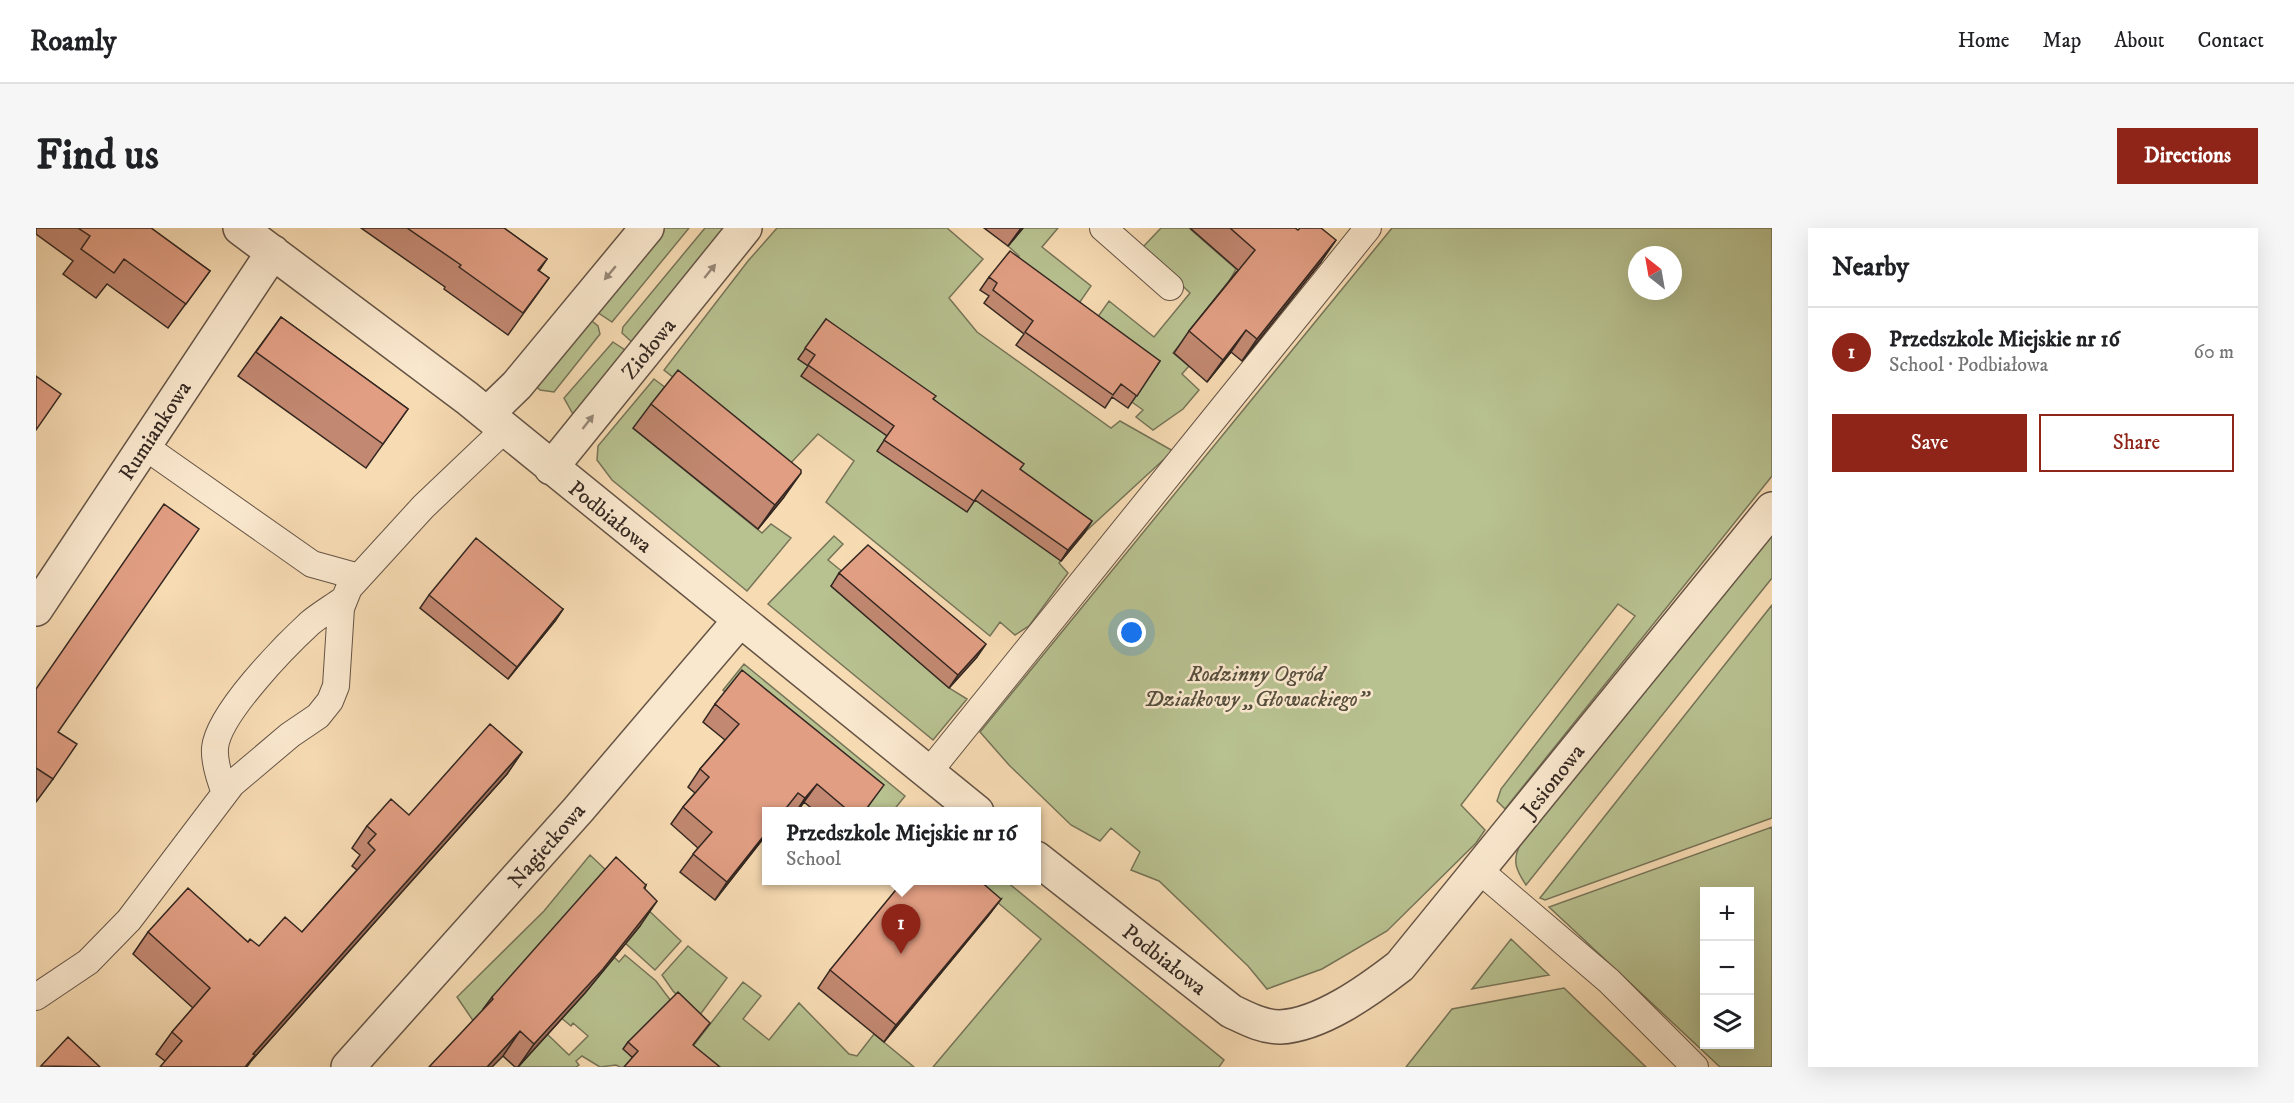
<!DOCTYPE html>
<meta charset="utf-8">
<style>
:root{--surface:#fff;--page:#f6f6f6;--text:#202124;--muted:#757577;--line:#e0e0e0;--accent:#8f2418}
body{margin:0;font-family:"IM FELL DW Pica",serif;background:var(--page);color:var(--text)}
.controls{position:absolute;right:18px;bottom:18px;display:grid;overflow:hidden;border-radius:0px;box-shadow:0 6px 24px #0002}
.controls button{width:54px;height:54px;display:grid;place-items:center;padding:0;border:0;border-bottom:2px solid var(--line);background:var(--surface);color:var(--text);font:30px sans-serif}
.compass{position:absolute;left:1592px;top:18px;width:54px;height:54px;border-radius:50%;background:var(--surface);box-shadow:0 6px 24px #0002;rotate:329deg}
.you{position:absolute;left:1096px;top:405px;width:21px;height:21px;margin:-15px;border:4px solid #fff;border-radius:50%;background:#1a73e8;box-shadow:0 0 0 9px #1a73e833}
.badge{display:grid;place-items:center;width:39px;height:39px;border-radius:50%;background:var(--accent);color:#fff;font-size:20px;font-weight:700}
.pin{position:absolute;translate:-50% -50px;filter:drop-shadow(0 2px 3px #0008)}
.pin::after{content:'';position:absolute;top:32px;width:21px;height:18px;background:inherit;clip-path:polygon(0 0,100% 0,50% 100%)}
.popup{position:absolute;left:726px;top:579px;width:279px;height:78px;box-sizing:border-box;display:grid;place-content:center;border-radius:0px;background:var(--surface);filter:drop-shadow(0 2px 4px #0005);font-size:20px;white-space:nowrap;color:var(--muted)}
.popup b{font-size:22px;color:var(--text)}
.popup::after{content:'';position:absolute;left:50%;top:100%;margin-left:-12px;border:12px solid transparent;border-top-color:var(--surface)}
.list{margin:0;padding:0;list-style:none}
h2{display:flex;justify-content:space-between;align-items:center;height:78px;margin:0;padding:0 24px;font-size:26px}
h2 small{font-size:20px;font-weight:400;color:var(--muted)}
.list li{display:grid;grid-template-columns:39px 1fr auto;gap:18px;align-items:center;box-sizing:border-box;height:90px;padding:0 24px;border-top:2px solid var(--line)}
.list b{display:block;font-size:22px;white-space:nowrap}
.list p{margin:0;font-size:20px;white-space:nowrap;color:var(--muted)}
.list em{font-size:20px;font-style:normal;color:var(--muted)}
.actions{display:flex;gap:12px;padding:18px 24px}
.actions a{flex:1;padding:14px 0;border:2px solid var(--accent);border-radius:0px;text-align:center;font-size:21px;color:var(--accent)}
.actions .main{background:var(--accent);color:#fff}
.icon{flex:none;width:33px;height:33px;fill:none;stroke:currentColor;stroke-width:2;stroke-linecap:round;stroke-linejoin:round}
.map{position:relative;flex:none;width:1736px;height:839px;overflow:hidden;border-radius:0px}
header{display:flex;align-items:center;gap:36px;box-sizing:border-box;height:84px;padding:0 30px;background:var(--surface);border-bottom:2px solid var(--line)}
header strong{font-size:28px}
nav{display:flex;gap:33px;margin-inline-start:auto;font-size:21px}
.intro{display:flex;align-items:center;justify-content:space-between;box-sizing:border-box;height:144px;padding:0 36px}
h1{margin:0;font-size:42px}
.button{padding:15px 27px;border-radius:0px;background:var(--accent);color:#fff;font-size:21px;font-weight:700}
main{display:flex;gap:36px;padding:0 36px}
aside{flex:1;background:var(--surface);border-radius:0px;box-shadow:0 6px 24px #0002}
.map>svg:first-child{display:block}
.green{fill:#b8c190;stroke:#767458;stroke-width:1.5;fill-rule:evenodd}
.lines{fill:none;stroke-linecap:round;stroke-linejoin:round}
.service-casing{stroke:#655446;stroke-width:28}
.minor-casing{stroke:#655446;stroke-width:36}
.service{stroke:#fae8ce;stroke-width:26}
.minor{stroke:#fae8ce;stroke-width:33}
.wall{fill:#c28871;stroke:#342721;stroke-width:1.5}
.shaded-wall{fill:#9e6f5c;stroke:#342721;stroke-width:1.5}
.building{fill:#e19e83;stroke:#342721;stroke-width:1.5}
.oneway{fill:#978878}
.labels{text-anchor:middle;stroke-width:5;stroke-linejoin:round;paint-order:stroke}
.street-label{font-size:22px;fill:#342721;stroke:#fae8ce}
.park-label{font-size:22px;font-style:italic;fill:#554e3d;stroke:#fae8ce}
</style>
<header>
<strong>Roamly</strong>
<nav><a>Home</a><a>Map</a><a>About</a><a>Contact</a></nav>
</header>
<div class="intro"><h1>Find us</h1><a class="button">Directions</a></div>
<main>
<div class="map">
<svg width="1736" height="839" viewBox="0 0 1736 839">
<rect width="100%" height="100%" fill="#f7dbb3"/>
<filter id="stains"><feTurbulence type="fractalNoise" baseFrequency=".00333" numOctaves="4"/><feColorMatrix values="0 0 0 0 .2 0 0 0 0 .09 0 0 0 0 .02 0 0 0 .5 -.17"/></filter>
<radialGradient id="worn" r=".72"><stop offset=".6" stop-color="#630" stop-opacity="0"/><stop offset="1" stop-color="#630" stop-opacity=".3"/></radialGradient>
<path class="green" d="M 625,0 L 653,0 L 576,94 L 558,82 Z
M 669,0 L 693,0 L 598,116 L 586,105 L 587,99 Z
M 741,0 L 911,0 L 947,31 L 913,70 L 941,104 L 1075,200 L 1084,193 L 1137,223 L 1049,304 L 1023,335 L 1032,345 L 993,398 L 979,407 L 964,394 L 954,408 L 790,274 L 818,233 L 782,206 L 751,239 L 628,142 L 712,33 Z
M 987,0 L 1022,0 L 1006,19 L 1055,58 L 1035,87 L 971,40 L 983,28 L 972,18 Z
M 1125,0 L 1153,0 L 1200,41 L 1187,64 L 1137,125 L 1153,138 L 1146,146 L 1163,162 L 1147,181 L 1117,202 L 1100,189 L 1107,182 L 1096,174 L 1054,100 L 1073,73 L 1118,109 L 1154,65 L 1107,19 Z
M 1356,0 L 1736,0 L 1736,248 L 1469,581 L 1461,573 L 1465,561 L 1599,388 L 1582,376 L 1425,577 L 1449,602 L 1440,615 L 1351,703 L 1286,741 L 1231,761 L 1212,738 L 1123,653 L 1095,642 L 1104,624 L 1075,600 L 1064,613 L 1035,597 L 973,537 L 944,504 ZM 1601,27 L 1637,27 L 1637,63 L 1601,63 Z
M 551,89 L 562,98 L 564,106 L 518,164 L 504,162 L 498,156 Z
M 577,114 L 592,124 L 538,188 L 528,170 Z
M 618,151 L 679,197 L 598,201 L 726,305 L 735,296 L 755,310 L 711,363 L 576,252 L 561,232 L 562,218 Z
M 1736,307 L 1736,350 L 1490,657 C 1480,642 1476,633 1484,617 Z
M 798,308 L 807,316 L 792,332 L 808,345 L 795,358 L 913,460 L 931,471 L 897,512 L 732,376 Z
M 1736,377 L 1736,590 L 1509,672 L 1504,670 Z
M 708,436 L 869,568 L 857,583 L 832,583 L 830,582 L 835,574 L 687,462 Z
M 1736,599 L 1736,839 L 1684,839 L 1513,679 ZM 1668,664 L 1714,664 L 1714,816 L 1668,816 Z
M 554,627 L 645,713 L 619,742 L 589,715 L 438,794 L 421,769 L 508,683 Z
M 935,652 L 970,653 L 1188,832 L 1183,839 L 897,839 L 1005,711 Z
M 1475,711 L 1513,747 L 1436,761 Z
M 652,718 L 691,750 L 663,788 L 637,763 L 626,747 Z
M 589,727 L 620,753 L 635,773 L 625,784 L 657,818 L 707,754 L 725,768 L 707,791 L 733,812 L 763,775 L 813,826 L 821,828 L 838,806 L 878,839 L 584,839 L 580,837 L 564,839 L 546,828 L 540,833 L 543,837 L 540,839 L 482,839 L 510,805 L 533,827 L 552,808 L 537,795 L 535,798 L 524,789 L 577,728 L 583,734 Z
M 1528,760 L 1610,839 L 1370,839 L 1416,781 Z"/>
<g class="lines">
<defs>
<path id="service" d="M 1067,0 L 1134,59
M 108,218 L 276,336 L 323,349
M 892,545 L 1332,0
M 189,565 C 184,552 178,534 179,520 C 182,486 249,418 274,395 C 285,386 297,379 308,371
M 1443,642 L 1573,753 L 1659,839
M 0,769 L 52,734 L 93,692 L 196,556 L 254,507 L 282,488 L 294,473 L 300,458 L 305,380 L 313,360 L 387,279 L 469,201"/>
<path id="minor" d="M 204,0 L 431,170 L 941,584
M 451,186 L 481,157 L 611,0
M 515,240 L 709,0
M 0,381 L 237,24
M 1000,630 L 1195,783 C 1210,790 1226,799 1244,799 C 1285,797 1333,762 1364,738 L 1736,281
M 312,839 L 542,582 L 704,392"/>
</defs>
<use href="#service" class="service-casing"/>
<use href="#minor" class="minor-casing"/>
<use href="#service" class="service"/>
<use href="#minor" class="minor"/>
</g>
<path class="wall" d="M 0,0 L 115,0 L 174,43 L 132,100 L 71,56 L 60,70 L 27,46 L 37,33 L 0,6 Z
M 325,0 L 468,0 L 511,31 L 503,43 L 513,50 L 472,107 L 408,61 L 409,59 Z
M 948,0 L 987,0 L 972,18 Z
M 1154,0 L 1259,0 L 1285,34 L 1206,133 L 1195,124 L 1171,154 L 1138,125 L 1153,103 L 1202,42 Z
M 953,49 L 1124,133 L 1092,180 L 1076,169 L 1069,180 L 980,117 L 988,106 L 948,75 L 953,68 L 944,62 Z
M 245,89 L 372,181 L 330,240 L 202,148 Z
M 790,91 L 897,171 L 984,241 L 1049,304 L 1025,333 L 939,272 L 931,284 L 841,223 L 851,208 L 765,148 L 772,138 L 762,131 Z
M 615,176 L 748,269 L 722,301 L 597,200 Z
M 803,345 L 941,429 L 913,460 L 795,358 Z
M 393,367 L 527,381 L 519,393 L 472,451 L 384,380 Z
M 0,461 L 17,551 L 0,574 Z
M 679,476 L 829,584 L 780,584 L 768,574 L 761,584 L 752,584 L 750,582 L 749,584 L 730,584 L 730,607 L 679,672 L 644,644 L 662,620 L 635,596 L 647,579 L 659,565 L 652,559 L 664,541 L 689,512 L 667,494 Z
M 486,524 L 471,546 L 215,833 L 129,833 L 120,826 L 136,804 L 157,780 L 97,726 L 112,704 L 212,714 L 223,718 L 266,704 L 321,642 L 316,638 L 324,627 L 316,620 L 331,598 L 373,587 Z
M 610,657 L 609,660 L 604,698 L 549,765 L 482,839 L 479,839 L 467,828 L 447,781 L 456,769 Z
M 965,671 L 952,688 L 848,814 L 782,760 L 794,742 Z
M 674,795 L 596,829 L 587,821 L 592,814 Z"/>
<path class="shaded-wall" d="M 985,0 L 987,0 L 972,18 Z
M 1300,12 L 1285,34 L 1206,133 L 1221,111 Z
M 1210,102 L 1195,124 L 1171,154 L 1187,132 Z
M 765,245 L 748,269 L 722,301 L 739,277 Z
M 1056,293 L 1049,304 L 1025,333 L 1032,322 Z
M 527,381 L 519,393 L 472,451 L 481,439 Z
M 950,416 L 941,429 L 913,460 L 922,447 Z
M 486,524 L 471,546 L 215,833 L 211,839 L 208,839 L 217,826 Z
M 781,556 L 768,574 L 760,584 L 769,570 Z
M 730,605 L 730,607 L 679,672 L 691,654 Z
M 965,671 L 952,688 L 848,814 L 860,797 Z
M 621,673 L 604,698 L 549,765 L 482,839 L 498,816 Z
M 484,803 L 467,828 L 456,839 L 451,839 Z"/>
<path class="building" d="M 42,0 L 115,0 L 174,43 L 150,76 L 88,31 L 78,45 L 45,21 L 54,8 Z
M 371,0 L 468,0 L 511,31 L 502,42 L 513,50 L 487,85 L 423,39 L 425,37 Z
M 1194,0 L 1259,0 L 1262,2 L 1264,0 L 1285,0 L 1300,12 L 1221,111 L 1210,102 L 1187,132 L 1153,103 L 1219,22 Z
M 974,23 L 1124,133 L 1101,168 L 1085,156 L 1077,167 L 989,104 L 997,93 L 957,62 L 961,55 L 953,49 Z
M 245,89 L 372,181 L 347,216 L 220,124 Z
M 790,91 L 900,168 L 897,171 L 988,236 L 984,241 L 1056,293 L 1032,322 L 946,262 L 938,273 L 848,212 L 858,198 L 772,137 L 779,127 L 769,120 Z
M 642,142 L 765,242 L 765,245 L 739,277 L 615,176 Z
M 0,148 L 25,166 L 0,202 Z
M 128,276 L 163,301 L 22,504 L 41,516 L 17,551 L 0,540 L 0,461 Z
M 440,310 L 527,381 L 481,439 L 393,367 Z
M 832,317 L 950,416 L 922,447 L 803,345 Z
M 706,442 L 848,557 L 828,584 L 814,584 L 781,556 L 769,570 L 762,565 L 747,584 L 730,584 L 730,605 L 691,654 L 657,626 L 676,604 L 647,579 L 673,549 L 664,541 L 703,496 L 679,476 Z
M 454,496 L 486,524 L 217,826 L 219,827 L 209,839 L 124,839 L 146,813 L 136,804 L 174,760 L 112,704 L 152,660 L 212,714 L 214,711 L 223,718 L 249,689 L 266,704 L 339,622 L 332,615 L 340,606 L 331,598 L 355,571 L 373,587 Z
M 580,629 L 610,657 L 608,660 L 621,673 L 567,741 L 498,816 L 484,803 L 451,839 L 393,839 L 457,771 L 456,769 Z
M 868,652 L 943,652 L 965,671 L 860,797 L 794,742 Z
M 642,764 L 674,795 L 657,817 L 684,839 L 588,839 L 602,823 L 592,814 Z
M 32,809 L 64,839 L 5,838 Z"/>
<defs><path id="oneway-solid" d="M-6-.8H1V-3.2L6.5 0L1 3.2V.8H-6Z" transform="scale(1.5)"/></defs>
<g class="oneway">
<use href="#oneway-solid" transform="translate(674 43) rotate(-51)"/>
<use href="#oneway-solid" transform="translate(574 45) rotate(130)"/>
<use href="#oneway-solid" transform="translate(552 194) rotate(-52)"/>
</g>
<g class="labels">
<g class="street-label">
<text transform="translate(612 120) rotate(-51)" y="8">Ziołowa</text>
<text transform="translate(118 202) rotate(-57)" y="8">Rumiankowa</text>
<text transform="translate(575 288) rotate(39)" y="8">Podbiałowa</text>
<text transform="translate(1516 552) rotate(-51)" y="8">Jesionowa</text>
<text transform="translate(510 617) rotate(-49)" y="8">Nagietkowa</text>
<text transform="translate(1129 731) rotate(38)" y="8">Podbiałowa</text>
</g>
<g class="park-label">
<text x="1220" y="453">Rodzinny Ogród<tspan x="1220" dy="25">Działkowy „Głowackiego”</tspan></text>
</g>
</g>
<rect width="100%" height="100%" filter="url(#stains)"/>
<rect width="100%" height="100%" fill="url(#worn)"/>
</svg>
<div class="controls">
<button>+</button>
<button>−</button>
<button><svg class="icon" aria-label="layers" viewBox="0 0 24 24"><path d="M12 4l9 5-9 5-9-5zM3 14l9 5 9-5"/></svg></button>
</div>
<svg class="compass" viewBox="-18 -18 36 36"><path d="M0-13l5 13h-10z" fill="#e53935"/><path d="M0 13l5-13h-10z" fill="#757577"/></svg>
<div class="you"></div>
<div class="pin badge" style="left:865px;top:726px">1</div>
<div class="popup"><b>Przedszkole Miejskie nr 16</b>School</div>
</div>
<aside>
<h2>Nearby<small></small></h2>
<ul class="list">
<li><span class="badge">1</span><div><b>Przedszkole Miejskie nr 16</b><p>School · Podbiałowa</p></div><em>60 m</em></li>
</ul>
<div class="actions"><a class="main">Save</a><a>Share</a></div>
</aside>
</main>
